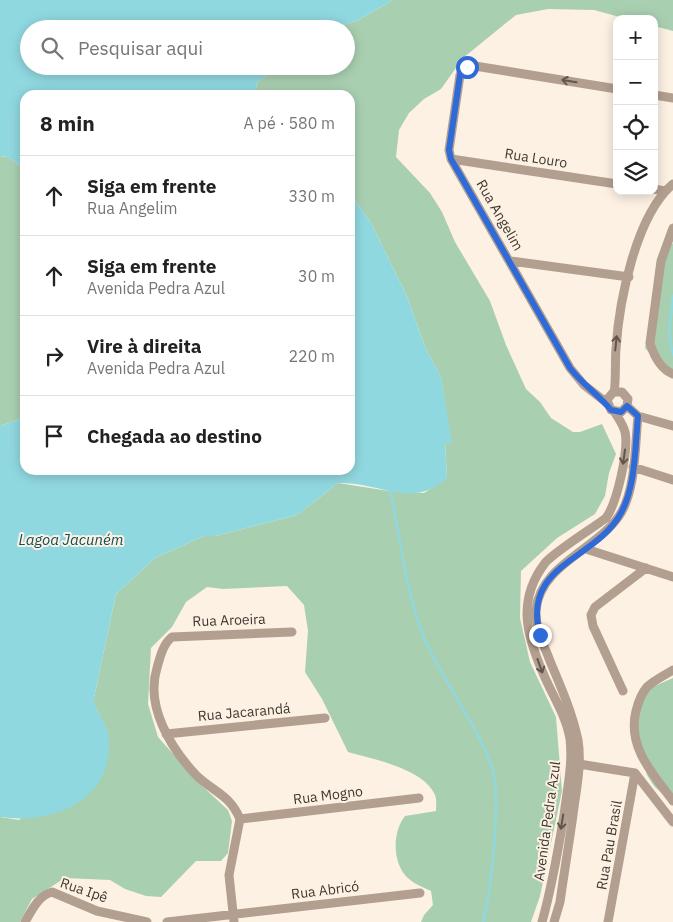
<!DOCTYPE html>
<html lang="pt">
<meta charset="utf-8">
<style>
:root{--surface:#fff;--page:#f6f6f6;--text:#222;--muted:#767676;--line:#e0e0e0}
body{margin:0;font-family:"IBM Plex Sans",sans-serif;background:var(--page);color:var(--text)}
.controls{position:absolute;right:15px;top:15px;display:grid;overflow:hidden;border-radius:10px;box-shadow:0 2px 12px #0003}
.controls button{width:45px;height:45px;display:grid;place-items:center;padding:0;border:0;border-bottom:1px solid var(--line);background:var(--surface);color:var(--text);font:25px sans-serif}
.stop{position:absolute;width:15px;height:15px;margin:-11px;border:4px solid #2e6ad8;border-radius:50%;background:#fff}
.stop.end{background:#2e6ad8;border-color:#fff;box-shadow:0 1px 5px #0008}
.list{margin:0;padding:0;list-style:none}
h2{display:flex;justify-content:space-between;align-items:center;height:65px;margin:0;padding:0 20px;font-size:21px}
h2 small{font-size:16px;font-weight:400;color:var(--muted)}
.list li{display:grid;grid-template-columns:32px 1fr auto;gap:15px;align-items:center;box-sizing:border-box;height:80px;padding:0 20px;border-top:1px solid var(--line)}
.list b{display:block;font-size:19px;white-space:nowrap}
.list p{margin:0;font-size:16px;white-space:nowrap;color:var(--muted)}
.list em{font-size:16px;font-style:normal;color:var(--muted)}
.icon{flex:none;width:28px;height:28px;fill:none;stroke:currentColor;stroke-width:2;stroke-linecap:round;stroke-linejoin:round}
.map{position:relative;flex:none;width:673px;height:922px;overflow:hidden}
.search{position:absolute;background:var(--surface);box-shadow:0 2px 12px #0003;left:20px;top:20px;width:335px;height:55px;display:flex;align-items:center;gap:12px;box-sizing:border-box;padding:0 18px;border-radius:28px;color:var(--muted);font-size:19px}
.panel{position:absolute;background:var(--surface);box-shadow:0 2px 12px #0003;left:20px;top:90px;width:335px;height:385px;border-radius:15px}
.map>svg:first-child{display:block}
.green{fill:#a9cfb1}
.water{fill:#90d8e0}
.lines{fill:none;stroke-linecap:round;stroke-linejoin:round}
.stream{stroke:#90d8e0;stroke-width:2.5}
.minor{stroke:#b39f8f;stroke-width:9}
.oneway{stroke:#62564c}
.route{stroke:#2e6ad8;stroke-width:6}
.labels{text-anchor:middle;stroke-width:4;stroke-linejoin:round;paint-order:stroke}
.street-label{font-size:14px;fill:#3f372f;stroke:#fdf1e4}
.water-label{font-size:15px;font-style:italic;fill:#0f4f55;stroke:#fdf1e4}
</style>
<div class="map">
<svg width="673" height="922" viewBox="0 0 673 922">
<rect width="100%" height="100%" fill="#fdf1e4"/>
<path class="green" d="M 393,0 L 673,0 L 673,31 L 654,26 L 654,19 L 627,19 L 594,10 L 548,9 L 516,15 L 463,58 L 441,89 L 424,99 L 409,113 L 399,130 L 396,157 L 430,193 L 442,212 L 455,242 L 490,301 L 506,345 L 526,389 L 540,402 L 551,418 L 573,432 L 580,432 L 602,424 L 616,454 L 609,473 L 605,496 L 595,514 L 557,538 L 521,571 L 520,618 L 530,662 L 556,717 L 562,791 L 540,896 L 531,922 L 421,922 L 424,915 L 433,905 L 431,891 C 423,887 411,883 405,875 C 392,859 393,831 405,816 L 436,811 C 436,806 437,800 435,795 C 424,769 373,759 348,752 L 322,699 L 305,672 L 308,631 L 304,605 L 287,586 L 223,589 L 207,587 L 186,602 L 172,627 L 151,648 L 148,704 L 158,737 L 199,783 L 228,810 L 232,821 L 228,853 L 221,861 L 196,861 L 161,897 L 146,896 L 125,889 L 110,880 L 65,878 L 32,899 L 20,922 L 0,922 L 0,817 L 19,820 L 107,745 L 108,733 L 94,704 L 94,698 L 116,594 L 155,558 L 204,536 L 215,536 L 297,515 L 338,483 L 389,491 L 424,493 L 447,478 L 445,441 L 451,443 L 441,377 L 425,347 L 407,296 L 371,223 L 350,193 L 350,95 L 255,95 L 257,83 L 276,66 L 346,66 L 346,29 L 331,29 L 358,20 Z
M 0,156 L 8,157 L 25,169 L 25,417 L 0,426 Z
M 673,243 L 673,371 L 660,365 L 645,348 L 660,258 Z
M 673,678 L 673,804 L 654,786 L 647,775 L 635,732 L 643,691 Z"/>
<path class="water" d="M 0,0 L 393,0 L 358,20 L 331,29 L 29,29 L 29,66 L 276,66 L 257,83 L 255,95 L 25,95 L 25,169 L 8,157 L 0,156 Z
M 350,193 L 371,223 L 407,296 L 425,347 L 441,377 L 452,444 L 445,442 L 447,478 C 413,510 377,481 338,483 L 297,515 L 215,536 L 204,536 L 155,558 L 116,594 L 94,698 C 94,712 106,721 108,733 C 117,799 55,825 0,817 L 0,426 L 25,417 L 25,470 L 350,470 Z"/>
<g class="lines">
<path class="stream" d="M 673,296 L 669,334 L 673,355
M 390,490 C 400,536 406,592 423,635 C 442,681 475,720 492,767 C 502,797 491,890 483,922"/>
<path class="minor" d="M 654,95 L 673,98
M 451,159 L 617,184
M 654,189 L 665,191
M 673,228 L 661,261 L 650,343 C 654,356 660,369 673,374
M 511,261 L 629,277
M 614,392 L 622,392 L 628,399 L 627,406 L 621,412 L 611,410 L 607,400 C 609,396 613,394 614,391 C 616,387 615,356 616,349 C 619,301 636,215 673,184
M 607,403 L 584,385 L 570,368 L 451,159 L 449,150 L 460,75 L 463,69 L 475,66 L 617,89
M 627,406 L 638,416 L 673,426
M 633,467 L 673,480
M 586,549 L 673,577
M 673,670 C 665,675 654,680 647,687 C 641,694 638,703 636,711 C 627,747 653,774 673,801
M 623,691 L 593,626 L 591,615 L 595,607 L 646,568
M 166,734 L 325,718
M 579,764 L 635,773 L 673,822
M 240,819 L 419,798
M 25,922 C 32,910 38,896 52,892 L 97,911 L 147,922
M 167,922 L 420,893
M 234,922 L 229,875 L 240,819 C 230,795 214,792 197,776 C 171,749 145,706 157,668 C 160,657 163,644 172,637 L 292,632
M 542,922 C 552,887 558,851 564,815 C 567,790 573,764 570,739 C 566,715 552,695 543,673 C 526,634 517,600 545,563 C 554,552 593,528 606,518 C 617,503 629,450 625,432 C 623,424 618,418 614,411
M 554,922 L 560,902 C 564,873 569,844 573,815 C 576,790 582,765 578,740 C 572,712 561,687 550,661 C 544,645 535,628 536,610 C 540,565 596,550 619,516 C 636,492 635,445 638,416
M 608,922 L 635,773"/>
</g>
<defs><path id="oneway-shaft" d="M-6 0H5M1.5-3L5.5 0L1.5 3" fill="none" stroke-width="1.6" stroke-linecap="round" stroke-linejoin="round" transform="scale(1.25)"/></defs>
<g class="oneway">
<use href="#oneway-shaft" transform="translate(569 81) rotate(-171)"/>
<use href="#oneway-shaft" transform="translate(616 343) rotate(-84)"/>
<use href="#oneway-shaft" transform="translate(624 457) rotate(98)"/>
<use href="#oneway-shaft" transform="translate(540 666) rotate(70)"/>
<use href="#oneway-shaft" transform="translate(562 822) rotate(99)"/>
</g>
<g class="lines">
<path class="route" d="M 467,67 L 460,75 L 449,150 L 451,159 L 570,368 C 582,384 599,395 611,410 L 621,412 L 627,406 L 638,416 C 635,447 636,485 621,513 C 595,561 521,564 540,635"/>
</g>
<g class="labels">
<g class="street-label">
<text transform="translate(536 158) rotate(9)" y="5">Rua Louro</text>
<text transform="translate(500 215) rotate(60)" y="5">Rua Angelim</text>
<text transform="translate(229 620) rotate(-2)" y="5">Rua Aroeira</text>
<text transform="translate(244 712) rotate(-5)" y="5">Rua Jacarandá</text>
<text transform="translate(328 795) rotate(-7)" y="5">Rua Mogno</text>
<text transform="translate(547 821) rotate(-82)" y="5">Avenida Pedra Azul</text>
<text transform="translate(609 845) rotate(-80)" y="5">Rua Pau Brasil</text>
<text transform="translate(84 890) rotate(19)" y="5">Rua Ipê</text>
<text transform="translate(325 890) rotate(-7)" y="5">Rua Abricó</text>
</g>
<g class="water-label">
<text x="71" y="545">Lagoa Jacuném</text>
</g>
</g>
</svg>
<div class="controls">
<button>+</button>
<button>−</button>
<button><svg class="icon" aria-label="locate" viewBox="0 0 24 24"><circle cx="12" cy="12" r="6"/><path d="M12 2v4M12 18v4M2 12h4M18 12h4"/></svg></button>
<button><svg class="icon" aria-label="layers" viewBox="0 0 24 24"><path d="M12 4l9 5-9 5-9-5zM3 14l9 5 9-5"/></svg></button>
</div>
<div class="stop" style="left:467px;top:67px"></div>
<div class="stop end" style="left:540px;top:635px"></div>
<div class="search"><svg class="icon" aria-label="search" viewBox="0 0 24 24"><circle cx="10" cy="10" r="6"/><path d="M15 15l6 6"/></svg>Pesquisar aqui</div>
<section class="panel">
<h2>8 min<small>A pé · 580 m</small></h2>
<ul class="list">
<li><svg class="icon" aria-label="ahead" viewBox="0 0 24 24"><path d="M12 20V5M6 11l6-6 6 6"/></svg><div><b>Siga em frente</b><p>Rua Angelim</p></div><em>330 m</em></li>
<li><svg class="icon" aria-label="ahead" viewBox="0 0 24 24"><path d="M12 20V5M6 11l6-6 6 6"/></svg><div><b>Siga em frente</b><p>Avenida Pedra Azul</p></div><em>30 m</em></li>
<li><svg class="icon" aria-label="right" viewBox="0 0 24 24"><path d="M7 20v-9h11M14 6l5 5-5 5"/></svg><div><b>Vire à direita</b><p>Avenida Pedra Azul</p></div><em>220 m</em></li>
<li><svg class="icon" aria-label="arrive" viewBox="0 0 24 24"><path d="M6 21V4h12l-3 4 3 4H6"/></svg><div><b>Chegada ao destino</b></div></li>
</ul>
</section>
</div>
